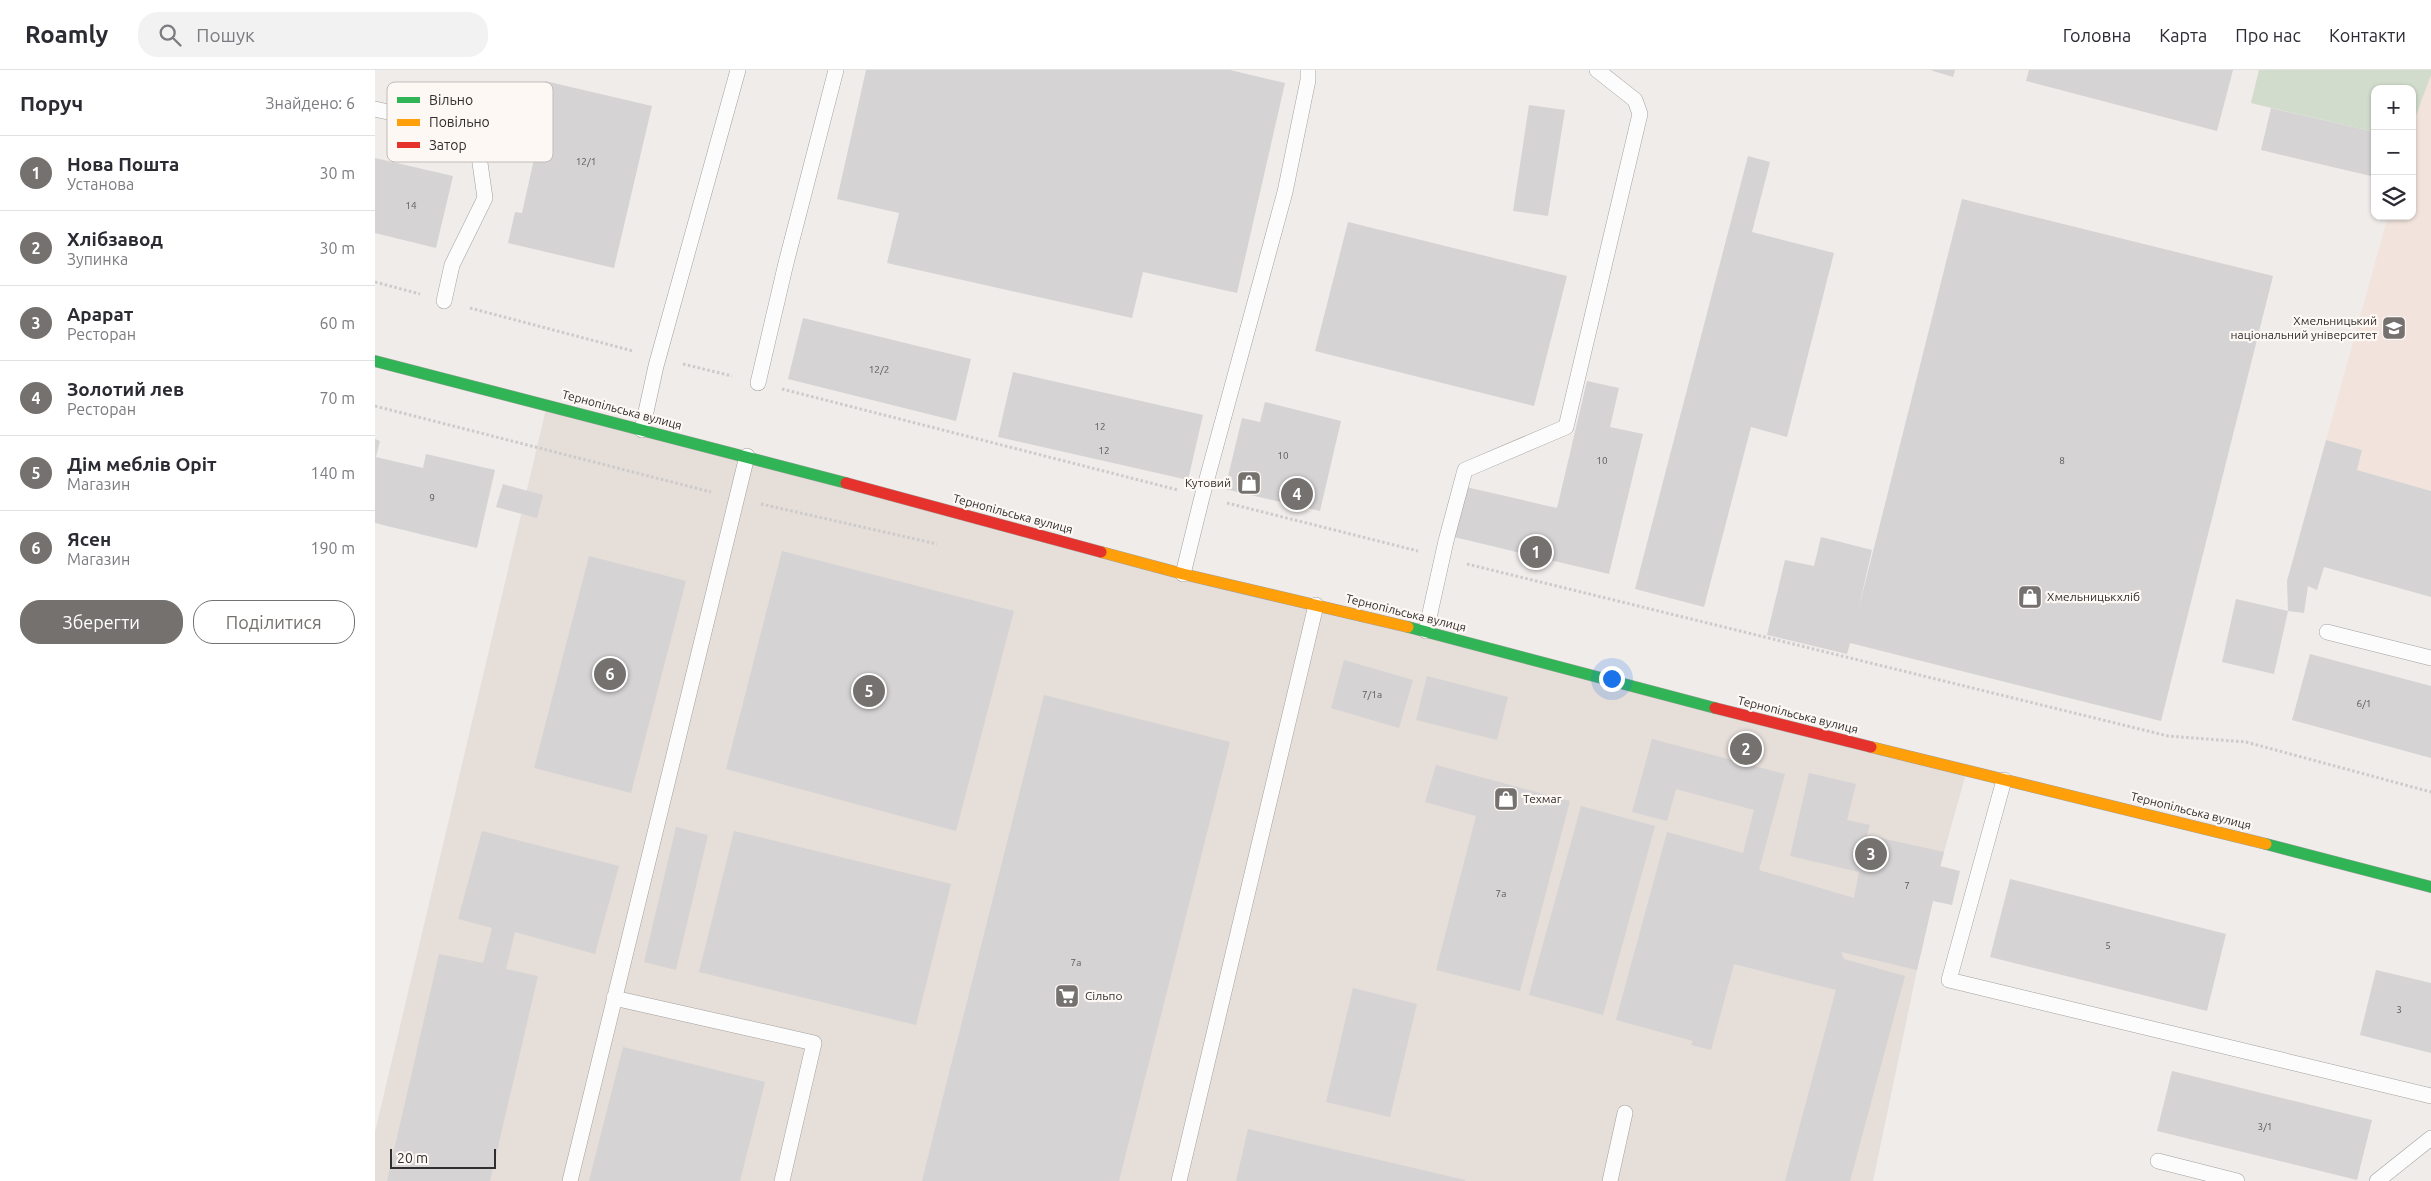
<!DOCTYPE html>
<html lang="uk">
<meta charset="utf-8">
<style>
:root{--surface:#fff;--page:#f2f2f3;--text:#2b2b33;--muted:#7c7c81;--line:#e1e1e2;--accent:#74716f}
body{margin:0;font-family:Ubuntu,sans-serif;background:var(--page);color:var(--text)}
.controls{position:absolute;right:15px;top:15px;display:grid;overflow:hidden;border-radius:10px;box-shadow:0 1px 4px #0004}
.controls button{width:45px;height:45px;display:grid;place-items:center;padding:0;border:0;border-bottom:1px solid var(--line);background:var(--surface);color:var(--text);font:25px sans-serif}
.scale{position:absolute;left:15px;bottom:12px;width:106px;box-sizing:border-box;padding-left:5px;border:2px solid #312f2d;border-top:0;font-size:14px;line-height:18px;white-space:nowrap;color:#312f2d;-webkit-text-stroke:4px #fef8f5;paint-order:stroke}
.you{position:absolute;left:1236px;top:608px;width:18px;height:18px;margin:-12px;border:4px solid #fff;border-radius:50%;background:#1a73e8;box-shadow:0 0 0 8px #1a73e833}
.badge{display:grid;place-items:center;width:32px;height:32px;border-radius:50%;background:var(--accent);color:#fff;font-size:16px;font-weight:700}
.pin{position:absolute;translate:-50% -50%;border:2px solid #fff;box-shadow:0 1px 5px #0006}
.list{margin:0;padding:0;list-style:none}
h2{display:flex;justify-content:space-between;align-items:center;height:65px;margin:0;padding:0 20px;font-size:21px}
h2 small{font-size:16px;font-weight:400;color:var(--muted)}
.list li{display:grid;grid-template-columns:32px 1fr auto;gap:15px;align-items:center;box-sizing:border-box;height:75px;padding:0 20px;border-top:1px solid var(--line)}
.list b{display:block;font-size:19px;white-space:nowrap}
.list p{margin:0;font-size:16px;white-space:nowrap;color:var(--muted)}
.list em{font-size:16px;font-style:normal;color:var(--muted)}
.actions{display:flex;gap:10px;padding:15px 20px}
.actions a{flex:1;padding:11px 0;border:1px solid var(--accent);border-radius:20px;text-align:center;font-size:18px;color:var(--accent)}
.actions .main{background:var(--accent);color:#fff}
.icon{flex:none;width:28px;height:28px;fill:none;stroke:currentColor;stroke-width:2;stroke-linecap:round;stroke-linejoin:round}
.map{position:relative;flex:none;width:2056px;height:1111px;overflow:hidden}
header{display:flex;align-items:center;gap:30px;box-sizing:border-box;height:70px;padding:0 25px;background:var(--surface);border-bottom:1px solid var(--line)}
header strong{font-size:24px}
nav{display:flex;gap:28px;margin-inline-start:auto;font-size:18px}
.search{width:350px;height:45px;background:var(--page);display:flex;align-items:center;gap:12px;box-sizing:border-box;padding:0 18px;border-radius:20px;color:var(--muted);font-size:19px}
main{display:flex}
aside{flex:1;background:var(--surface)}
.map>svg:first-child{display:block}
.built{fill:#e6ded9}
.education{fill:#f2e4dd}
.green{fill:#d1dccc}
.building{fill:#d5d3d4}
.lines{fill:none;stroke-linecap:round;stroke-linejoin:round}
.lane-casing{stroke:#a2a09e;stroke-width:16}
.fast-casing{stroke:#a2a09e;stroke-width:12}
.slow-casing{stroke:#a2a09e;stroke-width:12}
.jam-casing{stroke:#a2a09e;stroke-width:12}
.path{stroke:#cccbcb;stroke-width:3;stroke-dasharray:2.5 2.5;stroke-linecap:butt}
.lane{stroke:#fdfcfc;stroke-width:15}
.fast{stroke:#30b455;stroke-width:11}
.slow{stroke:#ff9f0a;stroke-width:11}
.jam{stroke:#e5322d;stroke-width:11}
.labels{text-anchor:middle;stroke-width:4.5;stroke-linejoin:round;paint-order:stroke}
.number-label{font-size:10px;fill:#5c5a58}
.poi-label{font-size:12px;fill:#312f2d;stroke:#fef8f5;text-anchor:start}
.street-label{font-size:12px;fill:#312f2d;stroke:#fef8f5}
.key{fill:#fef8f5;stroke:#c0bcb9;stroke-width:1}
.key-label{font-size:14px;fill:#312f2d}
</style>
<header>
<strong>Roamly</strong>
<div class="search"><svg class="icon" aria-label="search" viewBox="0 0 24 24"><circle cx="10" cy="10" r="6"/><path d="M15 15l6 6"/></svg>Пошук</div>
<nav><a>Головна</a><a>Карта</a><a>Про нас</a><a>Контакти</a></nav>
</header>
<main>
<aside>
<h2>Поруч<small>Знайдено: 6</small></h2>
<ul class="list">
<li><span class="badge">1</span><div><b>Нова Пошта</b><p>Установа</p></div><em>30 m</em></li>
<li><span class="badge">2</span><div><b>Хлібзавод</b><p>Зупинка</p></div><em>30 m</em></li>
<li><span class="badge">3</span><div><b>Арарат</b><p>Ресторан</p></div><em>60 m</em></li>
<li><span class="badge">4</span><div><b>Золотий лев</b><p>Ресторан</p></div><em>70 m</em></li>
<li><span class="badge">5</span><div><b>Дім меблів Оріт</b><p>Магазин</p></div><em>140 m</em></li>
<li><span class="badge">6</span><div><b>Ясен</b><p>Магазин</p></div><em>190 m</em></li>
</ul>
<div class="actions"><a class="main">Зберегти</a><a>Поділитися</a></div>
</aside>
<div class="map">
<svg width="2056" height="1111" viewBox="0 0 2056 1111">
<rect width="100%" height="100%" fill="#efecea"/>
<path class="built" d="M 172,335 L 1592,700 L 1569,782 L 1542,900 L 1498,1111 L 0,1111 L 0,1062 Z"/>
<path class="education" d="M 1884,0 L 2056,0 L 2056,421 L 1982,400 L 1987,380 L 1951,370 L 2013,146 L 2037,146 L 2037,19 L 2000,19 L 1896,38 L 1876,33 Z"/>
<path class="green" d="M 1884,0 L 2056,0 L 2056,5 L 2037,56 L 2037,19 L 2000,19 L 2000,62 L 1876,33 Z"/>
<path class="building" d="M 491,0 L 855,0 L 910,13 L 862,223 L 768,202 L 757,248 L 512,193 L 524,143 L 462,129 Z
M 1555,0 L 1580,0 L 1578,7 Z
M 1654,0 L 1858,0 L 1842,61 L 1651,11 Z
M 170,11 L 277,36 L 239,198 L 133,173 L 140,142 L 147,143 L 170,40 L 164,39 Z
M 1154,35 L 1190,40 L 1173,146 L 1138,141 Z
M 1896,38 L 2000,62 L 2000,107 L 1886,80 Z
M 1373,86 L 1395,92 L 1377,162 L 1459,183 L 1412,367 L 1376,357 L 1329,537 L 1260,519 Z
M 0,88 L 78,106 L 61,178 L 0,163 Z
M 1587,129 L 1898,206 L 1786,651 L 1475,573 L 1472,584 L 1392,565 L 1410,490 L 1439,496 L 1446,467 L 1497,480 L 1483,541 Z
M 973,152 L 1192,206 L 1159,336 L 940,281 Z
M 428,248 L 596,289 L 581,351 L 413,309 Z
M 638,302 L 828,345 L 813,410 L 623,367 Z
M 1212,311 L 1244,318 L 1235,357 L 1268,364 L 1234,504 L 1079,467 L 1091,417 L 1182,438 Z
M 890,332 L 966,351 L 945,441 L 850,419 L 867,348 L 885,352 Z
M 0,369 L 5,371 L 1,387 L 48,398 L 51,384 L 120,400 L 102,478 L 0,453 Z
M 1951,370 L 1987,380 L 1982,400 L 2056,421 L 2056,527 L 1949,497 L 1942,520 L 1933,516 L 1929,543 L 1913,541 L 1912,511 Z
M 128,414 L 168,425 L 162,448 L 121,437 Z
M 407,481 L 639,541 L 581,761 L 351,699 Z
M 214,486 L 311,511 L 256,723 L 159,698 Z
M 1861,529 L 1913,541 L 1899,604 L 1847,592 Z
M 1935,584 L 2056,616 L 2056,688 L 1917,650 Z
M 969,590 L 1038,610 L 1024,658 L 956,638 Z
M 1052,606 L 1133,627 L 1122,670 L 1041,650 Z
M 669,625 L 855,672 L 744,1111 L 547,1111 Z
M 1277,669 L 1410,704 L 1384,800 L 1479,828 L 1484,802 L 1415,786 L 1434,703 L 1481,714 L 1472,750 L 1495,755 L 1492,765 L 1569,782 L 1565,796 L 1585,801 L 1577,835 L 1558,831 L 1542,900 L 1466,882 L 1469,889 L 1530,906 L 1475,1111 L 1410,1111 L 1461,920 L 1359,894 L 1336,980 L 1316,975 L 1318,971 L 1241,950 L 1292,762 L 1368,783 L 1379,740 L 1301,719 L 1292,751 L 1257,742 Z
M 1061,695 L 1195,731 L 1145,921 L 1061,900 L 1101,746 L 1050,732 Z
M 1206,736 L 1280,756 L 1228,945 L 1154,925 Z
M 301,757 L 333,765 L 301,900 L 269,892 Z
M 107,761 L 244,796 L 220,884 L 140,862 L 131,899 L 163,906 L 115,1111 L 12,1111 L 64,884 L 108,893 L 117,858 L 83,849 Z
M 359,761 L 576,814 L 541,955 L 324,902 Z
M 1635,809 L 1851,864 L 1832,941 L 1615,887 Z
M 2001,900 L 2056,913 L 2056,983 L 1985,965 Z
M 978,918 L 1042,934 L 1015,1047 L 951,1032 Z
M 248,977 L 390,1012 L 365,1111 L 214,1111 Z
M 1797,1001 L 1997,1050 L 1982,1110 L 1782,1061 Z
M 873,1059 L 1090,1110 L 1090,1111 L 861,1111 Z"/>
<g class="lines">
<defs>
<path id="lane" d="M 0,39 L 71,55 L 104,86 L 110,128 L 77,195 L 69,231
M 383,313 L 411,193 L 461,0
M 267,360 L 281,296 L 363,0
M 808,504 L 827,427 L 910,122 L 933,10 L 933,0
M 1051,561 L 1071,471 L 1090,400 L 1191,357 L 1265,44 L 1260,30 L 1222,0
M 1952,562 L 2056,588
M 1629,710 L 1574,910 L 2056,1026
M 239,928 L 439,973 L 407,1111
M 1783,1091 L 1862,1111
M 195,1111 L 372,386
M 804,1111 L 941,535
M 1235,1111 L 1250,1043
M 2002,1111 L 2056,1068"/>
<path id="fast" d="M 0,291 L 471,413
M 1033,557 L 1340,638
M 1891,774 L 2056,817"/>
<path id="slow" d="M 726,482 L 808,504 L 1033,557
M 1496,677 L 1891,774"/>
<path id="jam" d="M 471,413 L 726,482
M 1340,638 L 1496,677"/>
</defs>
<use href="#lane" class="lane-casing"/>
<use href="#fast" class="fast-casing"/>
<use href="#slow" class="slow-casing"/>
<use href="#jam" class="jam-casing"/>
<path class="path" d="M 0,212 L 45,224
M 95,238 L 258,281
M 308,294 L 357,306
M 407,319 L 803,420
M 0,336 L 336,422
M 852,433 L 1043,481
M 386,434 L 562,474
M 1092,494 L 1793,666 L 1871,672 L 2056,722"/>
<use href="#lane" class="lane"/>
<use href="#fast" class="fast"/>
<use href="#slow" class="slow"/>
<use href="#jam" class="jam"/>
</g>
<defs>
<symbol id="university-square" viewBox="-11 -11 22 22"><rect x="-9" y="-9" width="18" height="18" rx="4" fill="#74716f" stroke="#fef8f5"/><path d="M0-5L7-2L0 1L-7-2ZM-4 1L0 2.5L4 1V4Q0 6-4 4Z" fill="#fff"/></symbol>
<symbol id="shop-square" viewBox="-11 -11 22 22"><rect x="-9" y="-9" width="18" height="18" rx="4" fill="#74716f" stroke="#fef8f5"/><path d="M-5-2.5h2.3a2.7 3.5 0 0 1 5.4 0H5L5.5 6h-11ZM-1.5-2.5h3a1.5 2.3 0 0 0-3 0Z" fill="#fff"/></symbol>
<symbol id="supermarket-square" viewBox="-11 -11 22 22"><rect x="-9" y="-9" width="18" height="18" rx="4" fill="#74716f" stroke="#fef8f5"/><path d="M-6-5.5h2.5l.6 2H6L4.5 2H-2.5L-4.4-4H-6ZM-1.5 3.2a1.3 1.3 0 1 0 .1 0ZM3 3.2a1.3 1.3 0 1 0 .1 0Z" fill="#fff"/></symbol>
</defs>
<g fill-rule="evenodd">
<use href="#university-square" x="2005" y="244" width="28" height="28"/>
<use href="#shop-square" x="860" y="399" width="28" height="28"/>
<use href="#shop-square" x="1641" y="513" width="28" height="28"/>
<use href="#shop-square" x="1117" y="715" width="28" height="28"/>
<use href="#supermarket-square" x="678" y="912" width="28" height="28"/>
</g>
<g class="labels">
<g class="number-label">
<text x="211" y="95">12/1</text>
<text x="36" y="139">14</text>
<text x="504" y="303">12/2</text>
<text x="725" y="360">12</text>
<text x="729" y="384">12</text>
<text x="908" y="389">10</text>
<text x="1227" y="394">10</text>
<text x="1687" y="394">8</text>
<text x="57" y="431">9</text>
<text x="997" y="628">7/1а</text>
<text x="1989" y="637">6/1</text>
<text x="1532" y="819">7</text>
<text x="1126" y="827">7а</text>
<text x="1733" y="879">5</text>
<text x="701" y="896">7а</text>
<text x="2024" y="943">3</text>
<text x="1890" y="1060">3/1</text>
</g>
<g class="poi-label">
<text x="2002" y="255" text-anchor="end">Хмельницький<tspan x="2002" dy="14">національний університет</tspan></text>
<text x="856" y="417" text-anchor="end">Кутовий</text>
<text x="1672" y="531">Хмельницькхліб</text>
<text x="1148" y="733">Техмаг</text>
<text x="710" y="930">Сільпо</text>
</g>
<g class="street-label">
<text transform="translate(247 340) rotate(15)" y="4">Тернопільська вулиця</text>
<text transform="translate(638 444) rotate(15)" y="4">Тернопільська вулиця</text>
<text transform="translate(1031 543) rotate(14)" y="4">Тернопільська вулиця</text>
<text transform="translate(1423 645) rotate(14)" y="4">Тернопільська вулиця</text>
<text transform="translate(1816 741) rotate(14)" y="4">Тернопільська вулиця</text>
</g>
</g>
<rect x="12" y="12" width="166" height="80" rx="8" class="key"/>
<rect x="22" y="27" width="23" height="6" fill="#30b455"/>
<rect x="22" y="49" width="23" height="7" fill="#ff9f0a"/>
<rect x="22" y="72" width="23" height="6" fill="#e5322d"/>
<g class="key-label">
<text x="54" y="35">Вільно</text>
<text x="54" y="57">Повільно</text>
<text x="54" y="80">Затор</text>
</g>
</svg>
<div class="controls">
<button>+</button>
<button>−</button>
<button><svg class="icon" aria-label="layers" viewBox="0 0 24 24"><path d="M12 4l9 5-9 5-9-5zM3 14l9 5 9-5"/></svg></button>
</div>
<div class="scale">20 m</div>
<div class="you"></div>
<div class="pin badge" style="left:1161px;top:482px">1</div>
<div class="pin badge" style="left:1371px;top:679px">2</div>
<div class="pin badge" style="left:1496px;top:784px">3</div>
<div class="pin badge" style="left:922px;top:424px">4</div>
<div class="pin badge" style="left:494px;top:621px">5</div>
<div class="pin badge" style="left:235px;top:604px">6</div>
</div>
</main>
